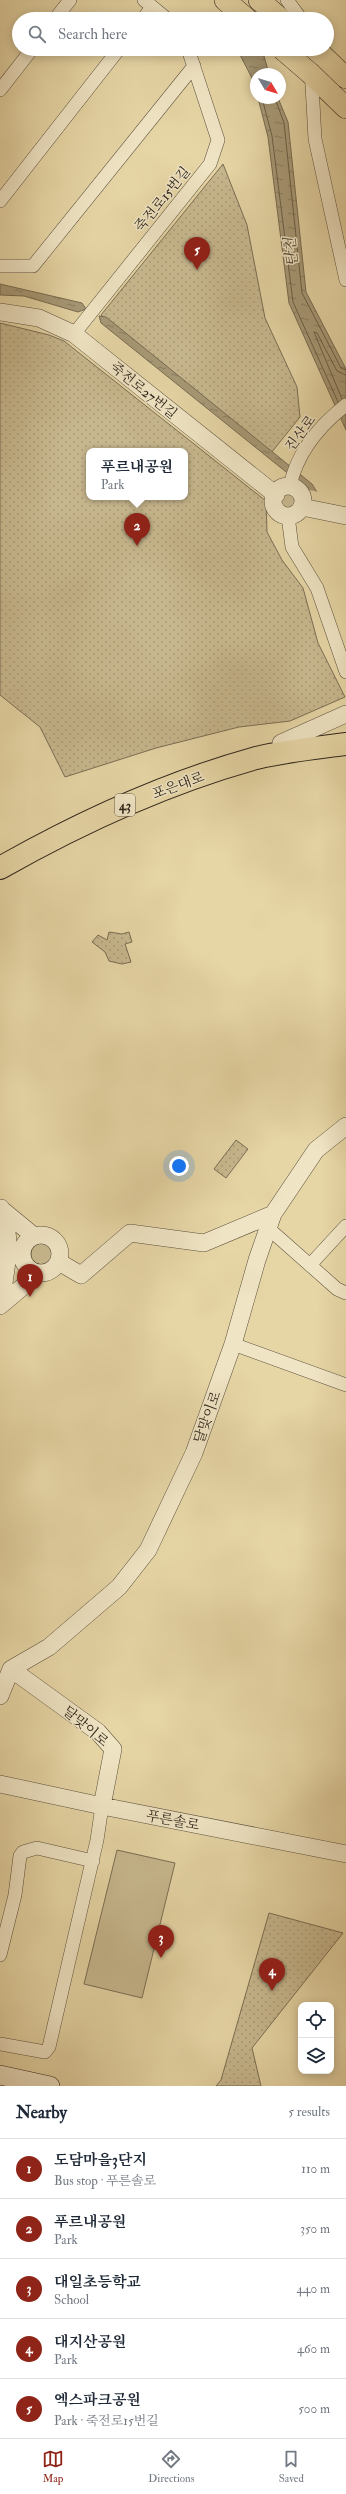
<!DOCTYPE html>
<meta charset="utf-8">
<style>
:root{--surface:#fff;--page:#f2f2f3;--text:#1f2937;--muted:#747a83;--line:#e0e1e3;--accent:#8f2418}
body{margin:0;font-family:"IM FELL Double Pica","Noto Serif KR",serif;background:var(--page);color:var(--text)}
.controls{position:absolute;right:12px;bottom:12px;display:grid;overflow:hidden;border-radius:8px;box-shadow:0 2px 10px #0003}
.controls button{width:36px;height:36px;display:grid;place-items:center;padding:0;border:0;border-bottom:1px solid var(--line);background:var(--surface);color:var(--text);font:20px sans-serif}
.compass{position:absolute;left:250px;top:68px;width:36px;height:36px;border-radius:50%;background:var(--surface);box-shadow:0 2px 10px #0003;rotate:128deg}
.you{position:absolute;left:179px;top:1166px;width:14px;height:14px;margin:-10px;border:3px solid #fff;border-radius:50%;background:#1a73e8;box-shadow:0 0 0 6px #1a73e833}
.badge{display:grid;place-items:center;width:26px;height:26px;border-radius:50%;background:var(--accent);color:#fff;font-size:13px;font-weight:700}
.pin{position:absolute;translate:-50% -33px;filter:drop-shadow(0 1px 2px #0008)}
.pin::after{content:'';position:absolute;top:21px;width:14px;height:12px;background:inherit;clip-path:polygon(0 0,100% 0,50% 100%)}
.popup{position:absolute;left:86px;top:448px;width:102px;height:52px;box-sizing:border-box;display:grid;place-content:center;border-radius:8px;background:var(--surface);filter:drop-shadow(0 1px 3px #0005);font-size:13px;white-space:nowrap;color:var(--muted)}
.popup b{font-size:15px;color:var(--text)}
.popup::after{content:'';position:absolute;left:50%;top:100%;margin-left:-8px;border:8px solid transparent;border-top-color:var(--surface)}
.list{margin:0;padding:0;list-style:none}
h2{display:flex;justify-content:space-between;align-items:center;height:52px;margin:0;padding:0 16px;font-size:17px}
h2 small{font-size:13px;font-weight:400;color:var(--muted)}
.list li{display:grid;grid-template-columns:26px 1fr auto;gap:12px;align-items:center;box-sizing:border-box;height:60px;padding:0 16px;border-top:1px solid var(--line)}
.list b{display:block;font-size:15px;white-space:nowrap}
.list p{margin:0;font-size:13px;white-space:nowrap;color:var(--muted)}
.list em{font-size:13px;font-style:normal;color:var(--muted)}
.icon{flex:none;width:22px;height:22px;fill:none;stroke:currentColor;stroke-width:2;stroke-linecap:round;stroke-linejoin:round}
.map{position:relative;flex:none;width:346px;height:2086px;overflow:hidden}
.search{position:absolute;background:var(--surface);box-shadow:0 2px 10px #0003;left:12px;right:12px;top:12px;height:44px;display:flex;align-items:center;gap:10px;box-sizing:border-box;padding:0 14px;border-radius:22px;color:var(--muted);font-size:15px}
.sheet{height:352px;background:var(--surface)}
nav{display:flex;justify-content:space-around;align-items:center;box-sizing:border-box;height:56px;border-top:1px solid var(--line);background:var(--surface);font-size:11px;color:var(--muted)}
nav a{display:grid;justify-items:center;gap:2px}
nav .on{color:var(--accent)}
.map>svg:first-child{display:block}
.green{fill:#c7b78e;stroke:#7a6e54}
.park{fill:url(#park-dots);stroke:#7a6e54;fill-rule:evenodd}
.water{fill:url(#water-ripples);stroke:#776b52}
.pier{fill:#e6d5a5}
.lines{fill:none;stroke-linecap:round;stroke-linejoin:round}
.shore{stroke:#6a5f48;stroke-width:1}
.minor-casing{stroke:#5c513e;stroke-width:14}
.tertiary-casing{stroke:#5c513e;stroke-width:18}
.secondary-casing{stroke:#2e251b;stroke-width:20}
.primary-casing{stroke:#2e251b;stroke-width:22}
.trunk-casing{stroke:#2e251b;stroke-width:24}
.minor{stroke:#efe4c4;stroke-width:13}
.tertiary{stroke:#efe4c4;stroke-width:17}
.secondary{stroke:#efe4c4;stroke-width:19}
.primary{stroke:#e6d5a5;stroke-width:21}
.trunk{stroke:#e6d5a5;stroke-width:22}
.primary-bridge-casing{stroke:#2e251b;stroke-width:22;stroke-linecap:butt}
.primary-bridge{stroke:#e6d5a5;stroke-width:21}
.labels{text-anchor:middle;stroke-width:3;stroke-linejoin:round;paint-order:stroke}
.shield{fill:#efe4c4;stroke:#685e4e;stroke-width:1}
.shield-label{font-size:13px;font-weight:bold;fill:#2e251b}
.street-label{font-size:14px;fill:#2e251b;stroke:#efe4c4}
.water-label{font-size:15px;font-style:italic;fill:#524836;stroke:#efe4c4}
</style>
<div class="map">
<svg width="346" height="2086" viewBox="0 0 346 2086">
<defs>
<pattern id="park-dots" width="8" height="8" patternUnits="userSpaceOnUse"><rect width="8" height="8" fill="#c7b78e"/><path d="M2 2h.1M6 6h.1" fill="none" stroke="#ab9d7a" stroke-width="1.8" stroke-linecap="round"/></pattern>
<pattern id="water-ripples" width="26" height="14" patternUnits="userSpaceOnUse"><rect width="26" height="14" fill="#a79976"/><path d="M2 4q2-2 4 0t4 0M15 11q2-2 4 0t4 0" fill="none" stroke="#887d60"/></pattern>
</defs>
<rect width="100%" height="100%" fill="#e6d5a5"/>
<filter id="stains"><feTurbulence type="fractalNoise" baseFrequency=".005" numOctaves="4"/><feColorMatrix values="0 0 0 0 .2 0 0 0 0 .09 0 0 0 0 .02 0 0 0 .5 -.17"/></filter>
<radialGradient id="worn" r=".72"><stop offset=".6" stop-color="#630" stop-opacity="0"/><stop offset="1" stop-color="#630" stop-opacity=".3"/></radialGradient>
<path class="green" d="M281 501a7 7 0 1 1 14 0a7 7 0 1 1-14 0Z
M31 1254a11 11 0 1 1 22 0a11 11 0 1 1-22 0Z
M 117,1850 L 175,1863 L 142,1998 L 84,1984 Z"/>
<path class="park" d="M 223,164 L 247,225 L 265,318 L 297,387 L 300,417 L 271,453 L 101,315 Z
M 0,323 L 49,335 L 64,341 L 266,501 L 267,532 L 282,560 L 303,588 L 318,643 L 345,697 L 290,721 L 239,727 L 156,748 L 65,777 L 40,727 L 0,695 ZM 89,451 L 185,451 L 185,497 L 89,497 Z
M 109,932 L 122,934 L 129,932 L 132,942 L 125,944 L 131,962 L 122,964 L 109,961 L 105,952 L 92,942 L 98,935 L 107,940 Z
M 236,1140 L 248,1149 L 226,1178 L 214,1169 Z
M 269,1913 L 343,1933 L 252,2048 L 261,2086 L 216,2086 L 221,2080 Z"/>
<path class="water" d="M 237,49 L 262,49 L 269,74 L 256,74 L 256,91 L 253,80 Z
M 258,98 L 278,98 L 288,122 L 306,292 L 346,369 L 346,430 L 289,303 L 268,137 Z
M 0,284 L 82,303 L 86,309 L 78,312 L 24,296 L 0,295 Z
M 99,316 L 106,317 L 312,484 L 323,502 L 315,517 L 306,488 L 101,323 Z"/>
<path class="pier" d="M 309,490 L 319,492 L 324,500 L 346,497 L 346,531 L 317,520 Z"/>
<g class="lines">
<path class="shore" d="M 262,98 L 272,136 L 293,302 L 338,402
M 275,98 L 284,123 L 302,293 L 341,368 L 346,370
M 342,399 L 314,332 L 317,333 L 337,371 L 346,375"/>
<defs>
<path id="minor" d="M 144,0 L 167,19
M 287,0 L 301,19
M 55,19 L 70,0
M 143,19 L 152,7
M 310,49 L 315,139 L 346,280
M 0,90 L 32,49
M 0,201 L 119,49
M 0,266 L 33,266 L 194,66
M 74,334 L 210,164 L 218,140 L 188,49
M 290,486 C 297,453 319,426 346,405
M 288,516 L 292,547 L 317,588 L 346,672
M 268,1228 L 337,1289 L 346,1293
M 310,1265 L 346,1226
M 233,1344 L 346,1385
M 0,1955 L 15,1895 L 20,1856 L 23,1852 L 37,1848 L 93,1861
M 0,2044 L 45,2052 L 49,2047 L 97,1840 L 102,1806"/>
<path id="tertiary" d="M 0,312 L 39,318 L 74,334 L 276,495
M273 501a15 15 0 1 1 30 0a15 15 0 1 1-30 0Z
M 302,507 L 346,516
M 281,743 L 346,714
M 0,1208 L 34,1236
M 1,1208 C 15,1249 4,1265 2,1304
M22 1254a19 19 0 1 1 38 0a19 19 0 1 1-38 0Z
M 59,1262 L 81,1275 L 130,1233 L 204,1243 L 273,1214
M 0,1306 L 39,1273
M 11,1669 L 98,1732 L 113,1749 L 102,1806
M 0,1696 L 11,1669 L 49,1647 L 119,1587 L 148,1550 L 194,1453 L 233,1344 L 257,1260 L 273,1214 L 316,1150 L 346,1126
M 0,1784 L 102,1806 L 346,1854"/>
<path id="secondary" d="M 0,2075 L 50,2086"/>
<path id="primary" d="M 225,0 L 247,19
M 259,0 L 281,19
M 316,49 L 346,78
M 311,74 L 346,108"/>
<path id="trunk" d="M 0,868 C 81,822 166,783 256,758 C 285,751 316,748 346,744"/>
</defs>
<use href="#minor" class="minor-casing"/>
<use href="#tertiary" class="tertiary-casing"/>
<use href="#secondary" class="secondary-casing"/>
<use href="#primary" class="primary-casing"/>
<use href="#trunk" class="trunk-casing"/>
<use href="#minor" class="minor"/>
<use href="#tertiary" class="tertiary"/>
<use href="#secondary" class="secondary"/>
<use href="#primary" class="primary"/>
<use href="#trunk" class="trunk"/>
<defs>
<path id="primary-bridge" d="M 282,49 L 311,74"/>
</defs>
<use href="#primary-bridge" class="primary-bridge-casing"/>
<use href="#primary-bridge" class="primary-bridge"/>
</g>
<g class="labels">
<rect class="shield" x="115" y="794" width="20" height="22" rx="3"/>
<g class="shield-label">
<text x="125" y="810">43</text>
</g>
<g class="street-label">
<text transform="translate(162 199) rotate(-51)" y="5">죽전로15번길</text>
<text transform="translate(144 390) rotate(39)" y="5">죽전로27번길</text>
<text transform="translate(300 433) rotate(-53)" y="5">진산로</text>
<text transform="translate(178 785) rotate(-20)" y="5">포은대로</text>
<text transform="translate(207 1417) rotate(-70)" y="5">달맞이로</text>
<text transform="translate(86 1726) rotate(40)" y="5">달맞이로</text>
<text transform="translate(173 1820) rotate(11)" y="5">푸른솔로</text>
</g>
<g class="water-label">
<text transform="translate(291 252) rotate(-96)" y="5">탄천</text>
</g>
</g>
<rect width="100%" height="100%" filter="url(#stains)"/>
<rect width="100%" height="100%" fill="url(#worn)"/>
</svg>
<div class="controls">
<button><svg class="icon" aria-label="locate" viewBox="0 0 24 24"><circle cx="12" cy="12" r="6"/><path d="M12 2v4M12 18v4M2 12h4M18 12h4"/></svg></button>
<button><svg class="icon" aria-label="layers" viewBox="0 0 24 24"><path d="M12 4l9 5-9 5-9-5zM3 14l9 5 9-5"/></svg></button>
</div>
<svg class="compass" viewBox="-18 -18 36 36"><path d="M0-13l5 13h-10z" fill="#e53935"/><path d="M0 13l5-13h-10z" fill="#747a83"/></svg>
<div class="you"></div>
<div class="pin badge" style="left:30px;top:1297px">1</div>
<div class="pin badge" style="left:137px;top:546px">2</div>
<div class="popup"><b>푸르내공원</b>Park</div>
<div class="pin badge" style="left:161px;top:1958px">3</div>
<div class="pin badge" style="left:272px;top:1991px">4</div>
<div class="pin badge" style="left:197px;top:270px">5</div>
<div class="search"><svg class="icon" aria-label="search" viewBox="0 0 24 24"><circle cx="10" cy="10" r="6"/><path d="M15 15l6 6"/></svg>Search here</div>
</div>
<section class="sheet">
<h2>Nearby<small>5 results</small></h2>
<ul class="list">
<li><span class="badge">1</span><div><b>도담마을3단지</b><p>Bus stop · 푸른솔로</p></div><em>110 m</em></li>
<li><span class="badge">2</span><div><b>푸르내공원</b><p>Park</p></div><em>350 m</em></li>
<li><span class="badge">3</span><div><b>대일초등학교</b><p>School</p></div><em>440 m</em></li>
<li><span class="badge">4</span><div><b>대지산공원</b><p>Park</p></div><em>460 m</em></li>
<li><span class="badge">5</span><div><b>엑스파크공원</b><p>Park · 죽전로15번길</p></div><em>500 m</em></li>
</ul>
</section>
<nav>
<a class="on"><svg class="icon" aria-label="map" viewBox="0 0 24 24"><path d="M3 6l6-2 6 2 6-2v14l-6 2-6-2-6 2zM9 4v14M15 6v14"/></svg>Map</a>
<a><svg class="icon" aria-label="directions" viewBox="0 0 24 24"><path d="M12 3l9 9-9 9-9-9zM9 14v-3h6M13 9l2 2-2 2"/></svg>Directions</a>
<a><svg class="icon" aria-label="saved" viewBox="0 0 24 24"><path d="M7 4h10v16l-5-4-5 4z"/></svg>Saved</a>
</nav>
